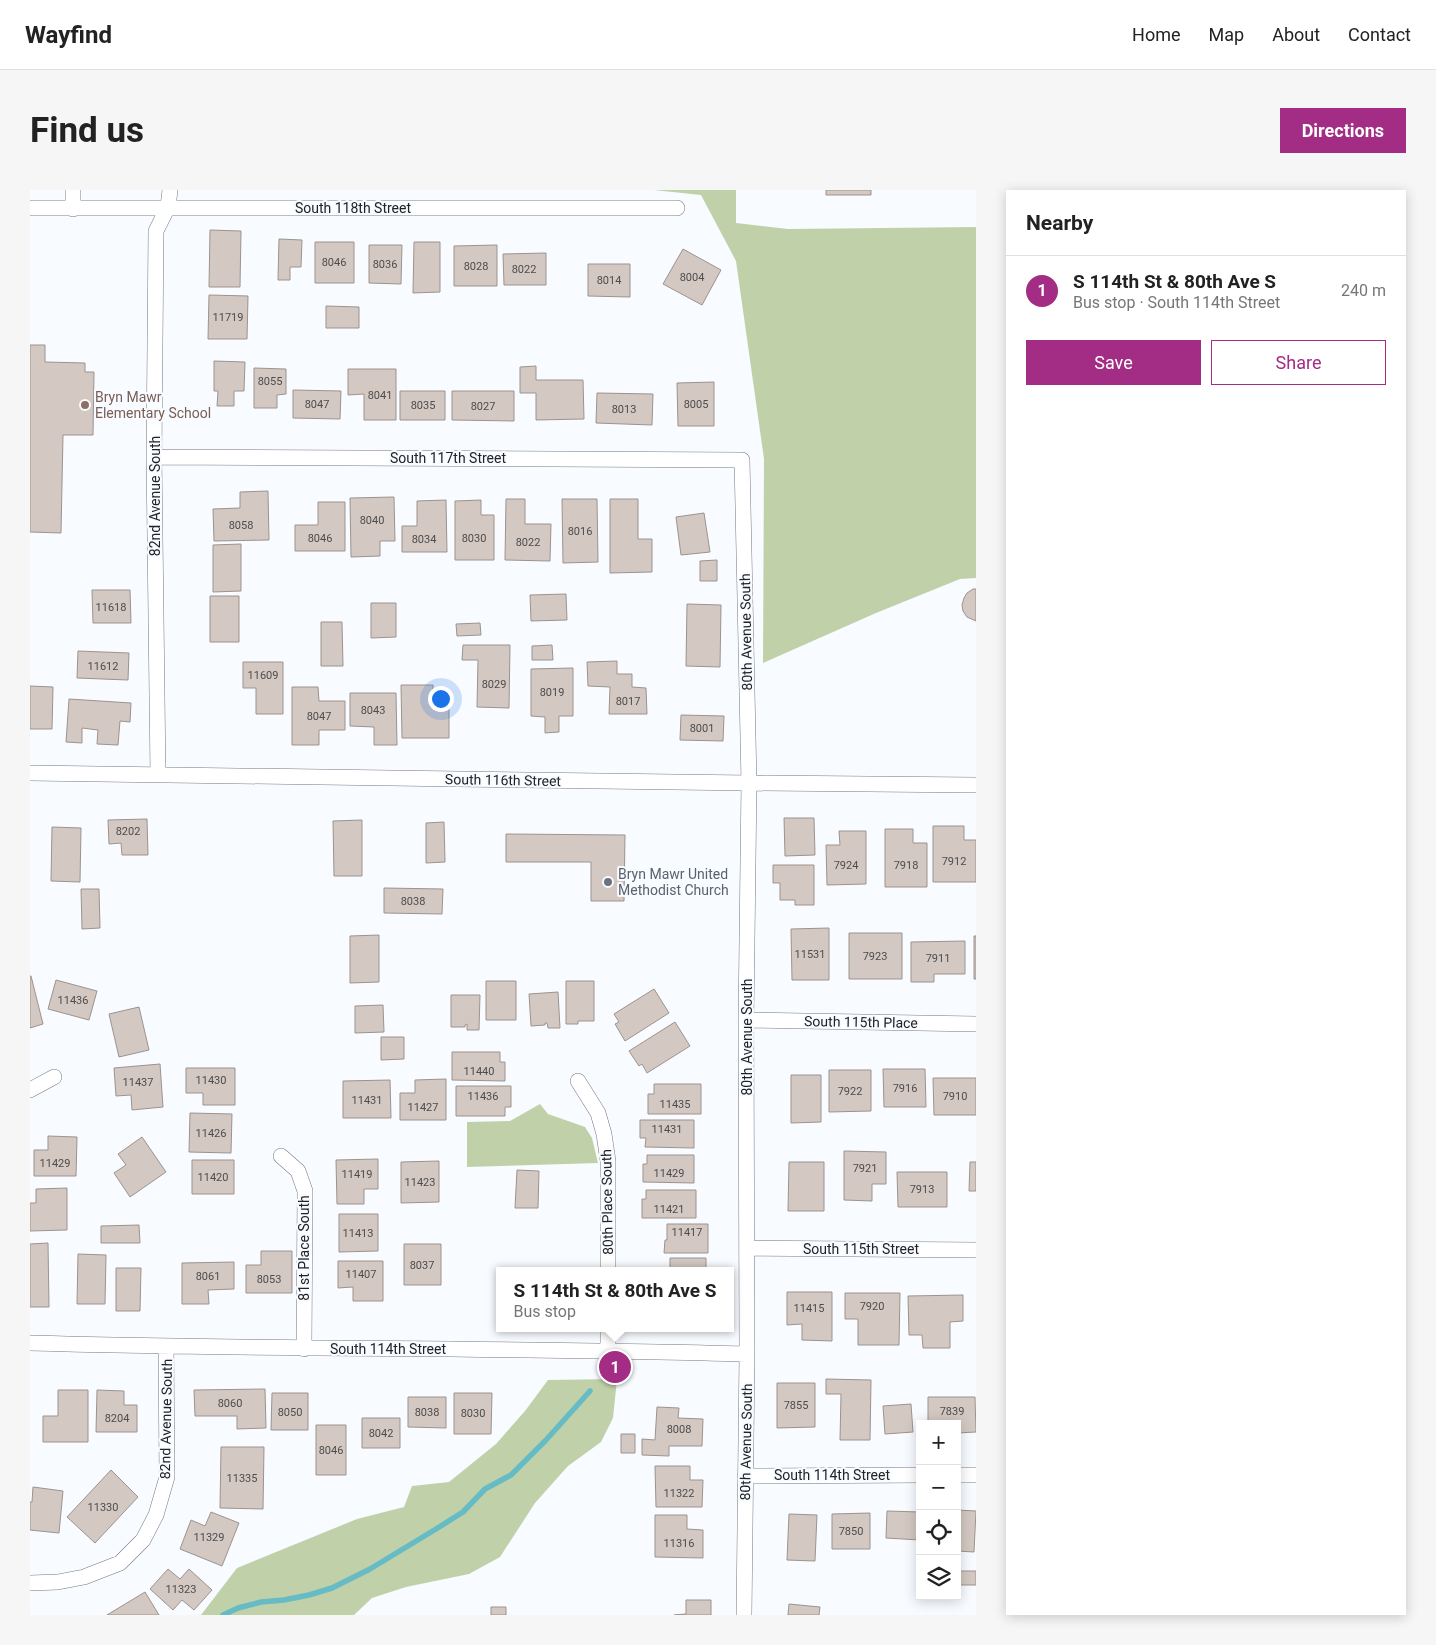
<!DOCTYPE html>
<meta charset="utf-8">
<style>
:root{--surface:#fff;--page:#f6f6f6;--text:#222;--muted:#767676;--line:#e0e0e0;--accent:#a32c84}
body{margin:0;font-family:Roboto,sans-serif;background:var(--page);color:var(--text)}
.controls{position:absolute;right:15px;bottom:15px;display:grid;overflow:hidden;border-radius:0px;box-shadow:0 2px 12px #0003}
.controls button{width:45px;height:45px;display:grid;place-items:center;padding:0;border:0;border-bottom:1px solid var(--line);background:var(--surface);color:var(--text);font:25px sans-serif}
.you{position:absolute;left:410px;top:508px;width:18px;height:18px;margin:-12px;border:4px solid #fff;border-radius:50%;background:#1a73e8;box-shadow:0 0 0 8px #1a73e833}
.badge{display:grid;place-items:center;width:32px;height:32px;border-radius:50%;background:var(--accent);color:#fff;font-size:16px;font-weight:700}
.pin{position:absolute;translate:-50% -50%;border:2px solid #fff;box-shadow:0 1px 5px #0006}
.popup{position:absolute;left:466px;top:1077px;width:238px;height:65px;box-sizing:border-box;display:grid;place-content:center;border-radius:0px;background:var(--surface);filter:drop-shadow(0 1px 4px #0005);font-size:16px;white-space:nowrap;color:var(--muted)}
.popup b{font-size:19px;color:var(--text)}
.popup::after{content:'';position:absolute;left:50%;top:100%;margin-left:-10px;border:10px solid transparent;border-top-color:var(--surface)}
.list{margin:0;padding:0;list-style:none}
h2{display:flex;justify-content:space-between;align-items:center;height:65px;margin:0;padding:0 20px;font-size:21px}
h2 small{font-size:16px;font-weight:400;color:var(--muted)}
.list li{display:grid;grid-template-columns:32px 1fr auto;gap:15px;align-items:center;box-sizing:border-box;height:70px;padding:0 20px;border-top:1px solid var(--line)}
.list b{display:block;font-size:19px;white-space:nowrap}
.list p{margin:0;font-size:16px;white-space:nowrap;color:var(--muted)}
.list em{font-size:16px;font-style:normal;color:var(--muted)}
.actions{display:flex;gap:10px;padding:15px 20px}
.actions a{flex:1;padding:11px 0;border:1px solid var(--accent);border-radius:0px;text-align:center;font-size:18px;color:var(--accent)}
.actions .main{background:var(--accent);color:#fff}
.icon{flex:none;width:28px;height:28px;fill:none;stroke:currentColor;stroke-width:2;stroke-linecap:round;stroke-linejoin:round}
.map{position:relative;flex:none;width:946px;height:1425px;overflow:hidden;border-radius:0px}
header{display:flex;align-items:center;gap:30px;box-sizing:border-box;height:70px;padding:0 25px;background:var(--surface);border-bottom:1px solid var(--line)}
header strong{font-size:24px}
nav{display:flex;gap:28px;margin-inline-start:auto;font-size:18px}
.intro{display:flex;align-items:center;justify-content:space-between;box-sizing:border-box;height:120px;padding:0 30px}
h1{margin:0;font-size:35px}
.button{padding:12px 22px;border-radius:0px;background:var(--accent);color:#fff;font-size:18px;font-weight:700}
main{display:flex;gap:30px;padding:0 30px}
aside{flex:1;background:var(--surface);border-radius:0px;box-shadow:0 2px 12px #0003}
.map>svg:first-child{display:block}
.green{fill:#c0d1a9}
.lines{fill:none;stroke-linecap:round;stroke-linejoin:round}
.stream{stroke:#67bbc4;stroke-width:5.5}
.building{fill:#d3c8c2;stroke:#9d938d}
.minor-casing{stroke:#757a83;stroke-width:16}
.minor{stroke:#fff;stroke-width:15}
.education-dot{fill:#8d6e63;stroke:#f8fbff;stroke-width:2}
.worship-dot{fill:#6b7280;stroke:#f8fbff;stroke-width:2}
.labels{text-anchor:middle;stroke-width:4;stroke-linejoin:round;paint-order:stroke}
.number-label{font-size:11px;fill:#4e4c4d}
.street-label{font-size:14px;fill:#212326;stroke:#f8fbff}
.education-label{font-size:14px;fill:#785e54;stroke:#f8fbff;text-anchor:start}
.worship-label{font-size:14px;fill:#5b616d;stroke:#f8fbff;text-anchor:start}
</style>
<header>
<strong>Wayfind</strong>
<nav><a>Home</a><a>Map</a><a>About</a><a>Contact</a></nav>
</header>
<div class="intro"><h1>Find us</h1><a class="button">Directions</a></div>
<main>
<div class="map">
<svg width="946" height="1425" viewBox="0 0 946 1425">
<rect width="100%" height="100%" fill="#f8fbff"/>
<path class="green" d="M 624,0 L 706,0 L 706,33 L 758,39 L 946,37 L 946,388 L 930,389 L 846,423 L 733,473 L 734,269 L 706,71 L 671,5 Z
M 510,914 L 518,924 L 555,937 L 562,948 L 568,973 L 437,977 L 437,932 L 480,931 Z
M 587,1189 L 583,1228 L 571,1252 L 538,1276 L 505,1313 L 470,1367 L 439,1384 L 376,1397 L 342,1408 L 324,1425 L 171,1425 L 207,1378 L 327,1329 L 374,1317 L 382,1296 L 419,1292 L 466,1254 L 495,1221 L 518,1190 Z"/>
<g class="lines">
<path class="stream" d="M 193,1425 L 208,1418 L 231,1412 L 254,1410 L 279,1405 L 302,1398 L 340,1379 L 406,1339 L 433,1322 L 455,1299 L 481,1285 L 516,1250 L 560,1201"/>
</g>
<path class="building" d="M 796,0 L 841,0 L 841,5 L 796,5 Z
M 180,40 L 211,41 L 210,97 L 179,97 Z
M 249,49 L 272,50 L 271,77 L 260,77 L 260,90 L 248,90 Z
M 285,52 L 324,52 L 324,93 L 285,93 Z
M 384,52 L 410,52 L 410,102 L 383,103 Z
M 339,55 L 372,55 L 371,94 L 339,93 Z
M 467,55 L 467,96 L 424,96 L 424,56 Z
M 653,59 L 691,80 L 672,115 L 633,94 Z
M 516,63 L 516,95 L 474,95 L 473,64 Z
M 558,74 L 600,74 L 600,107 L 558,106 Z
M 179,105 L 218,106 L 217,149 L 178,149 Z
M 296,116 L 329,117 L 329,138 L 296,138 Z
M 0,155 L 15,155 L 15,172 L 55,173 L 55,182 L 64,182 L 63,245 L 33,245 L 31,343 L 0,342 Z
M 184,171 L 215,172 L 214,201 L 204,201 L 204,216 L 187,216 L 188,201 L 184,201 Z
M 506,176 L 506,190 L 553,190 L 554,229 L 506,230 L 506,203 L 490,203 L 490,177 Z
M 224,178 L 256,179 L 256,204 L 247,205 L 247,218 L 224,218 Z
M 318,179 L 366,179 L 366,230 L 334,230 L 334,204 L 318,205 Z
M 684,192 L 684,236 L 648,236 L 647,193 Z
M 263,200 L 311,201 L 310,229 L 263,228 Z
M 370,201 L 415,201 L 415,230 L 370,230 Z
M 422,201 L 484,201 L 484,231 L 422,230 Z
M 567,203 L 623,204 L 622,235 L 566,233 Z
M 238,301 L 239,350 L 184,351 L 183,319 L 210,318 L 210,302 Z
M 364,307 L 365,351 L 350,351 L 350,366 L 321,367 L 320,308 Z
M 476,309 L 495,309 L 495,334 L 521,334 L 520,371 L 475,370 Z
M 532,309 L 567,309 L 568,372 L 533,373 Z
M 580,309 L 608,309 L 608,349 L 622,349 L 622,382 L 580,383 Z
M 416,310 L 417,362 L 372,362 L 372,336 L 387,336 L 387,311 Z
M 451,310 L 451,325 L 464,325 L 464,370 L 425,370 L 425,311 Z
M 288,312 L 315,312 L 315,361 L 265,361 L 265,335 L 288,335 Z
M 674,323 L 680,362 L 651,365 L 646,327 Z
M 211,354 L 211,401 L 183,402 L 183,355 Z
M 687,370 L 687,391 L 670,391 L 670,371 Z
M 943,399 L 946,399 L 946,431 L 937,427 L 933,421 L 932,415 L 934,408 L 937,403 Z
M 62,400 L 100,400 L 101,433 L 63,433 Z
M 536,404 L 537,430 L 501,431 L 500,405 Z
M 180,406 L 209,406 L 209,452 L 180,452 Z
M 341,413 L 366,413 L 366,447 L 341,448 Z
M 657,414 L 691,415 L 690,477 L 656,476 Z
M 291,432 L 312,432 L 313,476 L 291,476 Z
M 450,433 L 451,445 L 427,446 L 426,434 Z
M 433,455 L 480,455 L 479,518 L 447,517 L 448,470 L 432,470 Z
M 522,455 L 523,470 L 502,470 L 502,456 Z
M 48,461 L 99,463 L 98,490 L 47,488 Z
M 587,471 L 587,484 L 602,484 L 602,497 L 616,498 L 617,524 L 579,524 L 580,497 L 558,496 L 557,472 Z
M 213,472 L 253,472 L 253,524 L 226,524 L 226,498 L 213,498 Z
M 543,478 L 543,526 L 529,526 L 529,542 L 515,543 L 515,527 L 501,526 L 501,479 Z
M 371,495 L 403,495 L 403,508 L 419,508 L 419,548 L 372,548 Z
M 0,496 L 23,497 L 22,539 L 0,539 Z
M 262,497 L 288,497 L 289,511 L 315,511 L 315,540 L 289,540 L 289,555 L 262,555 Z
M 320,503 L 366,503 L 367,555 L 344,555 L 344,537 L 320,536 Z
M 39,509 L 101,513 L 100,532 L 90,531 L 88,555 L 67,554 L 68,540 L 52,538 L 52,553 L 36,552 Z
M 651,525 L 694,526 L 693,551 L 650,550 Z
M 754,628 L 784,628 L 785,665 L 755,666 Z
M 117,629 L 118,665 L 92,665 L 91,653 L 79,654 L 78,630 Z
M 332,630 L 332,686 L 304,686 L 303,631 Z
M 414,632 L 415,672 L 396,673 L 396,633 Z
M 903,636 L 934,636 L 934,650 L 946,650 L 946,692 L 903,692 Z
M 22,637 L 51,638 L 50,692 L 21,691 Z
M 855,639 L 883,639 L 883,653 L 897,653 L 897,697 L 855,697 Z
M 809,641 L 836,641 L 836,694 L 797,695 L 796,655 L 810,655 Z
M 476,644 L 595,645 L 594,711 L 561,711 L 561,672 L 476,672 Z
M 743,675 L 784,675 L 784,715 L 765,715 L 765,710 L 750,710 L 750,693 L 743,693 Z
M 354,698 L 413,699 L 412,724 L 354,723 Z
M 51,699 L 69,699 L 70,738 L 52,739 Z
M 799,738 L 799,790 L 762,790 L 761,739 Z
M 819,743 L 872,743 L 872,789 L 819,789 Z
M 349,745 L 349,792 L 320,793 L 320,746 Z
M 944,746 L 946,746 L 946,789 L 944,789 Z
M 935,751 L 935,784 L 904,784 L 904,792 L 881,792 L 881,752 Z
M 1,786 L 13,834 L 0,838 L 0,786 Z
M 26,790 L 67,801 L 59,830 L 18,819 Z
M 456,791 L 486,791 L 486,830 L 456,830 Z
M 536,791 L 564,791 L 564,831 L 548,831 L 548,834 L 536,834 Z
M 624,799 L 639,823 L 595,851 L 585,834 L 589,832 L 584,824 Z
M 528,802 L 530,838 L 518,838 L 517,833 L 515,833 L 515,835 L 501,836 L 499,804 Z
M 421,805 L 450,805 L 449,840 L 437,840 L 437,834 L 435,835 L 435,837 L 421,837 Z
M 353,815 L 354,842 L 325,843 L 325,816 Z
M 109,817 L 119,860 L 89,867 L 79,824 Z
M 645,832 L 660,856 L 617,883 L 612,874 L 609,876 L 599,861 Z
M 351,847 L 374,847 L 374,869 L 351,870 Z
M 422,862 L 470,862 L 470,872 L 475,872 L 475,891 L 422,890 Z
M 130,874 L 133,917 L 102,920 L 101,905 L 86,906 L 84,878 Z
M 156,878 L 205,878 L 205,915 L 173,915 L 173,903 L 156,903 Z
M 853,879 L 895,879 L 896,917 L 854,917 Z
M 799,880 L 841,880 L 841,921 L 799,922 Z
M 761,885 L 791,885 L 791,932 L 761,933 Z
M 903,888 L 946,888 L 946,925 L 904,925 Z
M 416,889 L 416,930 L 370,930 L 370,903 L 385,903 L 385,890 Z
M 360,890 L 361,928 L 313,928 L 313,891 Z
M 624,894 L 671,894 L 671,924 L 618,924 L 618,904 L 624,904 Z
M 426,896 L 481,896 L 481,917 L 475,917 L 475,926 L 426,926 Z
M 160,923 L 202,924 L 201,963 L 159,962 Z
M 610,930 L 664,930 L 664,958 L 615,957 L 616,948 L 610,948 Z
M 18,946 L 47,947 L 46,986 L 4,986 L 4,960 L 18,960 Z
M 112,947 L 136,982 L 100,1007 L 84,983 L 96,975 L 88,964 Z
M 814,961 L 856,962 L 856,994 L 842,994 L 842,1011 L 814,1010 Z
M 617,965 L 664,965 L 664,993 L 613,992 L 613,974 L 617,974 Z
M 348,969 L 348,999 L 334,999 L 334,1014 L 307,1014 L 306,970 Z
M 162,970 L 204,970 L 204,1004 L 162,1004 Z
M 409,971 L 409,1012 L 371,1013 L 371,972 Z
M 759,972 L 794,972 L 794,1021 L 758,1021 Z
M 940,972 L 946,972 L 946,1001 L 939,1001 Z
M 487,980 L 509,981 L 508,1018 L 485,1018 Z
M 867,982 L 917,982 L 917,1017 L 868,1017 Z
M 37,998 L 37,1040 L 0,1041 L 0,1013 L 6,1013 L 6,999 Z
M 616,1000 L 666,1000 L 666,1028 L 612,1028 L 612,1009 L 616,1009 Z
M 309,1024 L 348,1024 L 348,1061 L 309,1062 Z
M 637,1034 L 678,1034 L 678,1063 L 634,1063 L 635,1050 L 637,1050 Z
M 109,1035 L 110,1053 L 71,1053 L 71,1036 Z
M 18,1053 L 19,1117 L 0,1117 L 0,1054 Z
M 374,1054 L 411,1054 L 411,1095 L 374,1095 Z
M 231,1061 L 262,1061 L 262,1103 L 216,1103 L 216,1075 L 231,1075 Z
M 48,1064 L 76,1065 L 75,1114 L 47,1114 Z
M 640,1068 L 676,1068 L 676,1081 L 640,1081 Z
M 308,1071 L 353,1071 L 353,1111 L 323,1111 L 323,1097 L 308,1098 Z
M 204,1072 L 204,1099 L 178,1100 L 179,1114 L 152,1114 L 152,1073 Z
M 86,1078 L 111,1078 L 110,1121 L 86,1121 Z
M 757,1102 L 802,1102 L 802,1151 L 772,1150 L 772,1134 L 757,1135 Z
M 815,1103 L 870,1103 L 869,1155 L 828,1155 L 828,1129 L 815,1129 Z
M 933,1105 L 933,1131 L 920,1132 L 920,1158 L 893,1158 L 892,1145 L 879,1145 L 878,1106 Z
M 796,1189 L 841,1190 L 840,1250 L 810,1250 L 811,1204 L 796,1204 Z
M 747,1193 L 785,1193 L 785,1237 L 747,1238 Z
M 235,1199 L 236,1238 L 207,1239 L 207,1226 L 165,1226 L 164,1200 Z
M 28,1200 L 58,1200 L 58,1252 L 13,1252 L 13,1226 L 28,1226 Z
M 67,1200 L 94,1201 L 94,1215 L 107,1215 L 107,1242 L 66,1242 Z
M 242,1203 L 278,1203 L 278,1240 L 241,1240 Z
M 424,1203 L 462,1203 L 461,1244 L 424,1244 Z
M 378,1207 L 416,1207 L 416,1238 L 378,1237 Z
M 898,1207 L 945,1207 L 946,1242 L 927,1243 L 927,1234 L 898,1234 Z
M 881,1214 L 883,1242 L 855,1244 L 853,1216 Z
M 627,1217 L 649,1218 L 648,1228 L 673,1229 L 672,1256 L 639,1256 L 639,1266 L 612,1265 L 612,1249 L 625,1250 Z
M 332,1228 L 370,1228 L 370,1258 L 332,1258 Z
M 286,1235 L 316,1235 L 316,1285 L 286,1285 Z
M 591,1244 L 605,1244 L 605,1263 L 591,1263 Z
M 191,1257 L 234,1257 L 233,1319 L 190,1318 Z
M 625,1276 L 660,1276 L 660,1290 L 673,1290 L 672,1317 L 626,1317 Z
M 81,1280 L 108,1307 L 65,1353 L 37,1327 Z
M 3,1297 L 33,1301 L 29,1343 L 0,1340 L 0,1312 L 2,1312 Z
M 927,1320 L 946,1321 L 944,1362 L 927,1361 Z
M 857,1321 L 890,1322 L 890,1350 L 856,1348 Z
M 181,1322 L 209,1333 L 192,1376 L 150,1359 L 161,1330 L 175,1336 Z
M 840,1323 L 840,1359 L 802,1359 L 802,1324 Z
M 759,1324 L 787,1325 L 785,1371 L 757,1370 Z
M 625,1325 L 657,1325 L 657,1339 L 673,1340 L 673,1368 L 625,1367 Z
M 138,1379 L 150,1389 L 159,1379 L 182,1400 L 164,1420 L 152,1410 L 143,1420 L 120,1399 Z
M 927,1381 L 946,1381 L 946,1395 L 927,1395 Z
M 115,1402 L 129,1425 L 77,1425 Z
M 656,1410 L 681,1410 L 681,1425 L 644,1425 L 656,1424 Z
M 759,1414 L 790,1417 L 789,1425 L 758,1425 Z
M 461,1417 L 476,1417 L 476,1425 L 461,1425 Z"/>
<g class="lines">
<defs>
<path id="minor" d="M 0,18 L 647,18
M 43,19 L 43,0
M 124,267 L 712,270 L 719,593 L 716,830 L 717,1164 L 714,1425
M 0,583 L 719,593 L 946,595
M 128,585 L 124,267 L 126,41 L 138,17 L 140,0
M 716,830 L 946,834
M 548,891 L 568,923 L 574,944 L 578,971 L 578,1081
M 0,900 L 24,887
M 251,966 L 268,981 L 275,1001 L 274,1159
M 717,1058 L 946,1060
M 578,1138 L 578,1160
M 0,1153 C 239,1160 478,1157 717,1164
M 927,1285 L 946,1285
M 715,1286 L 890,1285
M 0,1393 L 28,1392 L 54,1387 L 90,1373 L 113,1350 L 126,1325 L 137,1287 L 136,1157"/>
</defs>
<use href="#minor" class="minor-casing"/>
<use href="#minor" class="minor"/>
</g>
<circle class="education-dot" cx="55" cy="215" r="5"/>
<circle class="worship-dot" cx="578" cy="692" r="5"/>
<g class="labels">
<g class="number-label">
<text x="304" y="76">8046</text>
<text x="355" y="78">8036</text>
<text x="446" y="80">8028</text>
<text x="494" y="83">8022</text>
<text x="662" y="91">8004</text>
<text x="579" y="94">8014</text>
<text x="198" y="131">11719</text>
<text x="240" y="195">8055</text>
<text x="350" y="209">8041</text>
<text x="287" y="218">8047</text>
<text x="666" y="218">8005</text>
<text x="393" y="219">8035</text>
<text x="453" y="220">8027</text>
<text x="594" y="223">8013</text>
<text x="342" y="334">8040</text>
<text x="211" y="339">8058</text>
<text x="550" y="345">8016</text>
<text x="290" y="352">8046</text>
<text x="444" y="352">8030</text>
<text x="394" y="353">8034</text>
<text x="498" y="356">8022</text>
<text x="81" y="421">11618</text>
<text x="73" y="480">11612</text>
<text x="233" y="489">11609</text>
<text x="464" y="498">8029</text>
<text x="522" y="506">8019</text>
<text x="598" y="515">8017</text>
<text x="343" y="524">8043</text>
<text x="289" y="530">8047</text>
<text x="672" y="542">8001</text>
<text x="98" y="645">8202</text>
<text x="924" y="675">7912</text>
<text x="816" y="679">7924</text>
<text x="876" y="679">7918</text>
<text x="383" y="715">8038</text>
<text x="780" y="768">11531</text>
<text x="845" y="770">7923</text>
<text x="908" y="772">7911</text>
<text x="43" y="814">11436</text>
<text x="449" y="885">11440</text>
<text x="181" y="894">11430</text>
<text x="108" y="896">11437</text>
<text x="875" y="902">7916</text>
<text x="820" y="905">7922</text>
<text x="453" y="910">11436</text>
<text x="925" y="910">7910</text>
<text x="337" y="914">11431</text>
<text x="645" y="918">11435</text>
<text x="393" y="921">11427</text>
<text x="637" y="943">11431</text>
<text x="181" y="947">11426</text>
<text x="25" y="977">11429</text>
<text x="835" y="982">7921</text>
<text x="639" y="987">11429</text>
<text x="327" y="988">11419</text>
<text x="183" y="991">11420</text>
<text x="390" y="996">11423</text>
<text x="892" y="1003">7913</text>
<text x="639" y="1023">11421</text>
<text x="657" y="1046">11417</text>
<text x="328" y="1047">11413</text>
<text x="392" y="1079">8037</text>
<text x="331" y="1088">11407</text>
<text x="178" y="1090">8061</text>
<text x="239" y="1093">8053</text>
<text x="842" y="1120">7920</text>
<text x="779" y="1122">11415</text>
<text x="200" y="1217">8060</text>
<text x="766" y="1219">7855</text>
<text x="922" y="1225">7839</text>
<text x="260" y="1226">8050</text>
<text x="397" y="1226">8038</text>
<text x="443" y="1227">8030</text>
<text x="87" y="1232">8204</text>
<text x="649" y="1243">8008</text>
<text x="351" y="1247">8042</text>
<text x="301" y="1264">8046</text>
<text x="212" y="1292">11335</text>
<text x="649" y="1307">11322</text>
<text x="73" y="1321">11330</text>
<text x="821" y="1345">7850</text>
<text x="179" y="1351">11329</text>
<text x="649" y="1357">11316</text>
<text x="151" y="1403">11323</text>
</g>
<g class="street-label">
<text x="323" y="23">South 118th Street</text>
<text x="418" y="273">South 117th Street</text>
<text transform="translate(125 306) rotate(-90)" y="5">82nd Avenue South</text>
<text transform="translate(716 442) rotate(-91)" y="5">80th Avenue South</text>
<text transform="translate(473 590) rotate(1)" y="5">South 116th Street</text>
<text transform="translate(831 832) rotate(1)" y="5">South 115th Place</text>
<text transform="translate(717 847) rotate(-90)" y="5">80th Avenue South</text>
<text transform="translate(577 1012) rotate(-91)" y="5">80th Place South</text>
<text transform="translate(274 1058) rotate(-90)" y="5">81st Place South</text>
<text x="831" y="1064">South 115th Street</text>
<text x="358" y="1164">South 114th Street</text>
<text transform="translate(136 1229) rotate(-89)" y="5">82nd Avenue South</text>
<text transform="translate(716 1252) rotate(-89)" y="5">80th Avenue South</text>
<text x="802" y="1290">South 114th Street</text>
</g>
<g class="education-label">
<text x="65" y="212">Bryn Mawr<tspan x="65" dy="16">Elementary School</tspan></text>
</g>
<g class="worship-label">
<text x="588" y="689">Bryn Mawr United<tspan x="588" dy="16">Methodist Church</tspan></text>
</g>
</g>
</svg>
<div class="controls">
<button>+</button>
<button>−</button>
<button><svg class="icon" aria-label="locate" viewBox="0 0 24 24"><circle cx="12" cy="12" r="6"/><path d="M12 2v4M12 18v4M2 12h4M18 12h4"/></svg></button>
<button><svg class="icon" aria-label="layers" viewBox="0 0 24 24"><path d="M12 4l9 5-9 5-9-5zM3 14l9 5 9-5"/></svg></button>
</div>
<div class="you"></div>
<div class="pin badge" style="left:585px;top:1177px">1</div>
<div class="popup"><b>S 114th St &amp; 80th Ave S</b>Bus stop</div>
</div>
<aside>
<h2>Nearby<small></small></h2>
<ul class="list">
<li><span class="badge">1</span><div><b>S 114th St &amp; 80th Ave S</b><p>Bus stop · South 114th Street</p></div><em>240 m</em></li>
</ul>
<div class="actions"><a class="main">Save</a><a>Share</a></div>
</aside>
</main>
